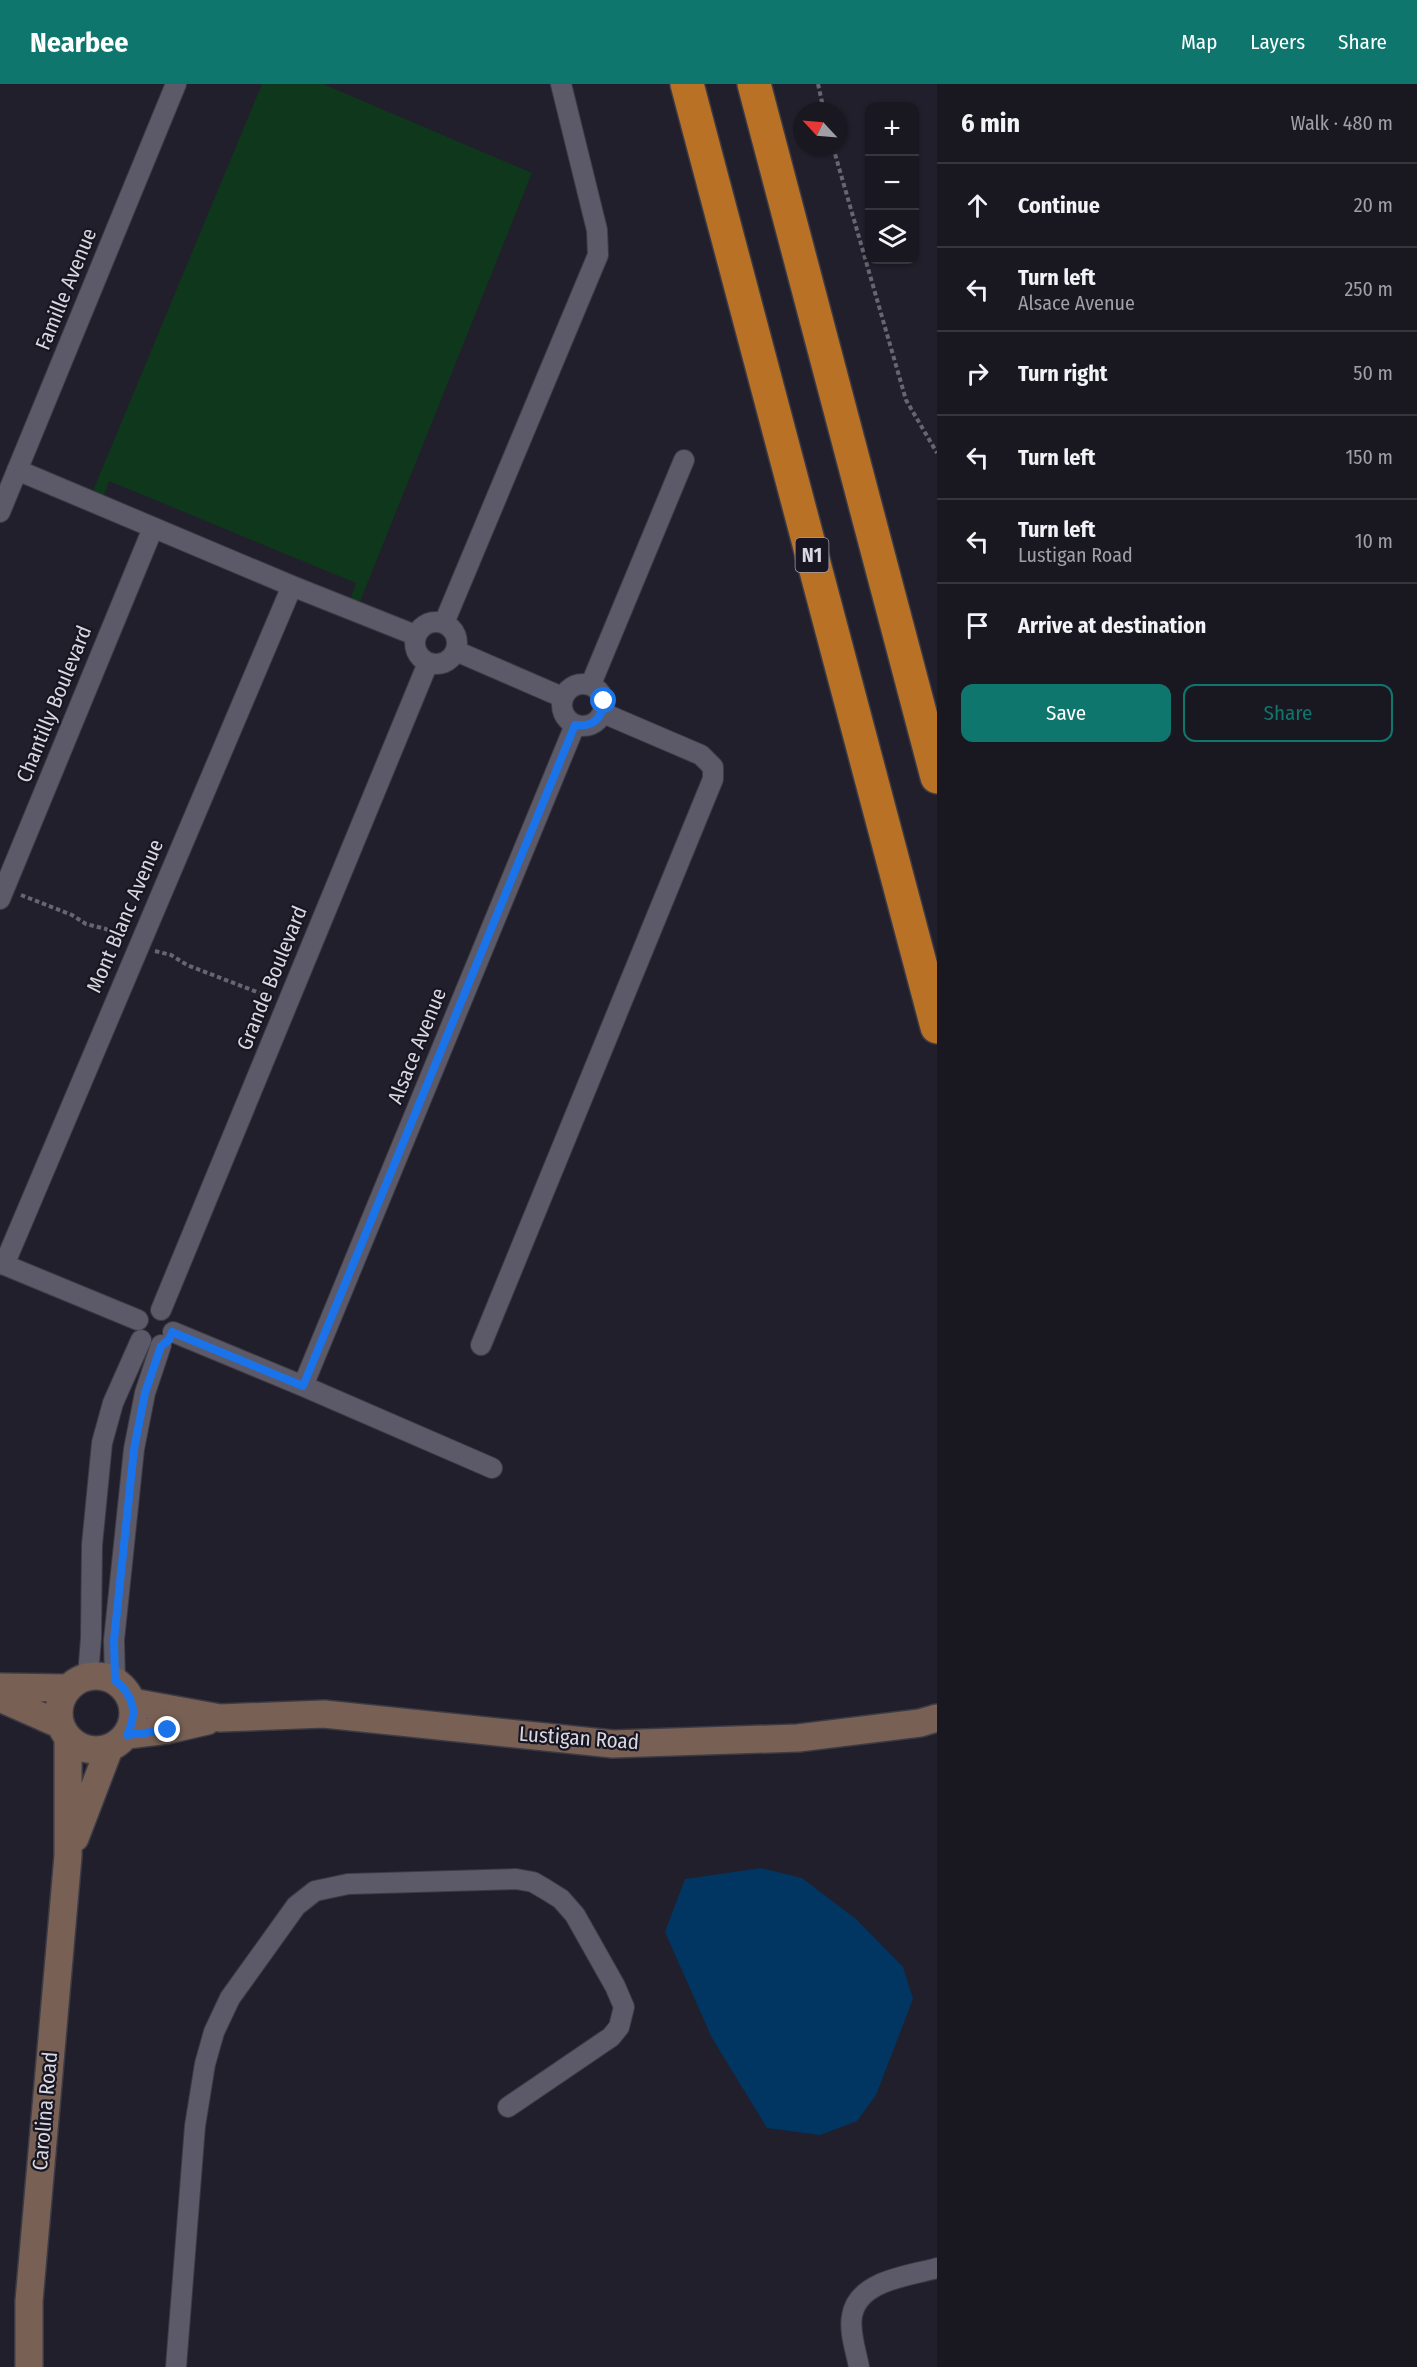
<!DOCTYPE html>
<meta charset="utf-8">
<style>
:root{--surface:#191720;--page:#26242d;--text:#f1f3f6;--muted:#9f9fa5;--line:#37363e;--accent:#0f766e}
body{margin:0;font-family:"Fira Sans Condensed",sans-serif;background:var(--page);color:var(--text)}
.controls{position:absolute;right:18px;top:18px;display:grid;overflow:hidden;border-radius:12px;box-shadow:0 2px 4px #0004}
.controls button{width:54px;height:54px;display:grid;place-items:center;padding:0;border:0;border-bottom:2px solid var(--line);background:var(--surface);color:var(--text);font:30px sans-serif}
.compass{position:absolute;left:793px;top:18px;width:54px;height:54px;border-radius:50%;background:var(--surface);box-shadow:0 2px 4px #0004;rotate:296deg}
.stop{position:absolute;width:18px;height:18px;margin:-14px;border:4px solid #1a73e8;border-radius:50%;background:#fff}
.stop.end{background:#1a73e8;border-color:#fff;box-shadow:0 2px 6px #0008}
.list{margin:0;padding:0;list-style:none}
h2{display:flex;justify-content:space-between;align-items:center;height:78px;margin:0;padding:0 24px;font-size:26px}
h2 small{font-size:20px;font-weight:400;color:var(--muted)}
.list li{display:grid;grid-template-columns:39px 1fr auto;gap:18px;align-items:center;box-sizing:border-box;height:84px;padding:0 24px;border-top:2px solid var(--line)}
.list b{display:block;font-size:22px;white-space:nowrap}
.list p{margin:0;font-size:20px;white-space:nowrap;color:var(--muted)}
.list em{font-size:20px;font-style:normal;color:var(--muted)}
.actions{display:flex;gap:12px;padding:18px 24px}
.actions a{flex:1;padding:14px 0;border:2px solid var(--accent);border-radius:12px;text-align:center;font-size:21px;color:var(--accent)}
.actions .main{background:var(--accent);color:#fff}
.icon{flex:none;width:33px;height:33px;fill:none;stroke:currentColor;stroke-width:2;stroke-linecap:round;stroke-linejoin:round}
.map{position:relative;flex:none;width:937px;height:2283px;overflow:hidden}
header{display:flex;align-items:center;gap:36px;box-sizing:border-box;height:84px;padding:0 30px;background:var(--accent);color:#fff}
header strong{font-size:28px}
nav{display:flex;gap:33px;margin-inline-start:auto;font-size:21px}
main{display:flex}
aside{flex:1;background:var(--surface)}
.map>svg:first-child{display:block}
.green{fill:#0f371b}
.water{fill:#003661}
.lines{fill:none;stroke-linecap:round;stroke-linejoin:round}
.street-casing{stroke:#3c3b45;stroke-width:22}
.secondary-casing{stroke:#3c3b45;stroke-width:30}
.highway-casing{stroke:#3c3b45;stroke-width:36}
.path{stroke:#676570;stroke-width:4;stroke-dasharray:4.5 3;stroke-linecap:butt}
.street{stroke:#5c5a68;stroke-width:20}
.secondary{stroke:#786154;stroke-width:27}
.highway{stroke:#b87125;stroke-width:33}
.route{stroke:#1a73e8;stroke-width:8}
.labels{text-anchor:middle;stroke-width:4.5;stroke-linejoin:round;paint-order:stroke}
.shield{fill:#181622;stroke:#9f9ea7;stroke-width:1.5}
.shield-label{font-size:20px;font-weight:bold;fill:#d9d8e0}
.street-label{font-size:21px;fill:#d9d8e0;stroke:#181622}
</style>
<header>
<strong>Nearbee</strong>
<nav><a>Map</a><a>Layers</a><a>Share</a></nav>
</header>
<main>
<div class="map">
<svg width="937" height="2283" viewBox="0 0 937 2283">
<rect width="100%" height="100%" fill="#211f2b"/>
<path class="green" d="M 262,0 L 323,0 L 532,89 L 359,520 L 350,516 L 356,499 L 109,397 L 103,414 L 92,409 Z"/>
<path class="water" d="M 761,1784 L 802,1794 L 856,1835 L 903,1883 L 913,1915 L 876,2011 L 857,2037 L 820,2051 L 767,2044 L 712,1954 L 665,1848 L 685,1795 Z"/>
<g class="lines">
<defs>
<path id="street" d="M 17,386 L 292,502 L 415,551
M 0,428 L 176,0
M415 559a21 21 0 1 1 42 0a21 21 0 1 1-42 0Z
M 444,539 L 598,171 L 597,146 L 561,0
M 456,567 L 562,613
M562 621a21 21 0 1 1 42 0a21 21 0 1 1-42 0Z
M 591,600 L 684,376
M 0,815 L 153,444
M 0,1179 L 138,1236
M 4,1181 L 292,502
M 161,1226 L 428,579
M 173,1248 L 303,1302 L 492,1384
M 481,1261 L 713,695 L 713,683 L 701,671 L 603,629
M 303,1302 L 575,641
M 88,1592 L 91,1554 L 92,1461 L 102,1359 L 113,1319 L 141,1256
M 115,1596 L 114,1556 L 134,1365 L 145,1309 L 161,1261
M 176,2283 L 195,2042 L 205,1980 L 214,1948 L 230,1914 L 296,1822 L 315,1807 L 348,1800 L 516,1795 L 533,1798 L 545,1805 L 561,1815 L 575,1831 L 615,1902 L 624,1923 L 619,1943 L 611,1953 L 508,2023
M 859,2283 C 856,2267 849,2248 852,2232 C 858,2196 909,2192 937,2184"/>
<path id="secondary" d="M59 1629a37 37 0 1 1 74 0a37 37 0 1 1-74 0Z
M 0,1603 L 68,1604
M 0,1614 L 61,1641
M 132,1618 L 220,1634 L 324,1630 L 613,1660 L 798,1654 L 920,1639 L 937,1634
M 127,1651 L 168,1646 L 207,1637
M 75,1754 L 109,1665
M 29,2283 L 29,2217 L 68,1772 L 68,1654"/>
<path id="highway" d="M 687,0 L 937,943
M 754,0 L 937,693"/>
</defs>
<use href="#street" class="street-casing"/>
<use href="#secondary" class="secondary-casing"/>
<use href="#highway" class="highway-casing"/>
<path class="path" d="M 818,0 L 824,27
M 833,63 L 906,316 L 937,369
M 21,811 L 72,831 L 86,840 L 106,845 L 123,854
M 155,867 L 171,871 L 187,881 L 270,913"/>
<use href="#street" class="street"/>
<use href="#secondary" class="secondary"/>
<use href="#highway" class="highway"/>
</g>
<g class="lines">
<path class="route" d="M 168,1646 L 127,1651 C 138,1629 134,1612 115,1596 L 114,1556 L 134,1365 L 145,1309 L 161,1262 L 169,1256 L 172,1248 L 303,1302 L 575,641 C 593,643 602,635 604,617"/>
</g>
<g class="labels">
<rect class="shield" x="795.5" y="454" width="33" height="34" rx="4.5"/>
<g class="shield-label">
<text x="812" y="478">N1</text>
</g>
<g class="street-label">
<text transform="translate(66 205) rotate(-68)" y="7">Famille Avenue</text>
<text transform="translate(54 620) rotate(-68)" y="7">Chantilly Boulevard</text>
<text transform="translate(125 832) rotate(-67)" y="7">Mont Blanc Avenue</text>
<text transform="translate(272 894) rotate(-68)" y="7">Grande Boulevard</text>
<text transform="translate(417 962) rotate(-68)" y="7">Alsace Avenue</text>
<text transform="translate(579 1654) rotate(4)" y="7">Lustigan Road</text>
<text transform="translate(45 2027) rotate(-85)" y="7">Carolina Road</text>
</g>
</g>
</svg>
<div class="controls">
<button>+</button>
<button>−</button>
<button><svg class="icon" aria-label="layers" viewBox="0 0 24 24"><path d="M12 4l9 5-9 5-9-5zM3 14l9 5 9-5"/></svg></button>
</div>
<svg class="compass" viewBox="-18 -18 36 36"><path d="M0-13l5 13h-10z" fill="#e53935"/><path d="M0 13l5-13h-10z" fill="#9f9fa5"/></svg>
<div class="stop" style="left:604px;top:617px"></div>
<div class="stop end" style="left:168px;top:1646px"></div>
</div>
<aside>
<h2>6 min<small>Walk · 480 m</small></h2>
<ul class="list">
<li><svg class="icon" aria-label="ahead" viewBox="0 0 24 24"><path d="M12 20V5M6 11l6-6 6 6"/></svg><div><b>Continue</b></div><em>20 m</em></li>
<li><svg class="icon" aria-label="left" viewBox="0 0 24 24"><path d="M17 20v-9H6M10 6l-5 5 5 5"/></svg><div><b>Turn left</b><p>Alsace Avenue</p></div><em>250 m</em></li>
<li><svg class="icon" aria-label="right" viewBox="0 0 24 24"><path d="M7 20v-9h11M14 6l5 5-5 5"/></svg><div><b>Turn right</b></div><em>50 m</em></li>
<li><svg class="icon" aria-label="left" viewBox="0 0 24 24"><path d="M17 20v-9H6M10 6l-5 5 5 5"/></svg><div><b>Turn left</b></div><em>150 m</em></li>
<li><svg class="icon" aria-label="left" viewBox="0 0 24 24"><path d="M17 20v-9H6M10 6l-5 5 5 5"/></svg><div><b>Turn left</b><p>Lustigan Road</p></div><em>10 m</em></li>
<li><svg class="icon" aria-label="arrive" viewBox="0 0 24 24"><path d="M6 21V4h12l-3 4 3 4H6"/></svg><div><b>Arrive at destination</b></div></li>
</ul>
<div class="actions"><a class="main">Save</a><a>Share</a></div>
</aside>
</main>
